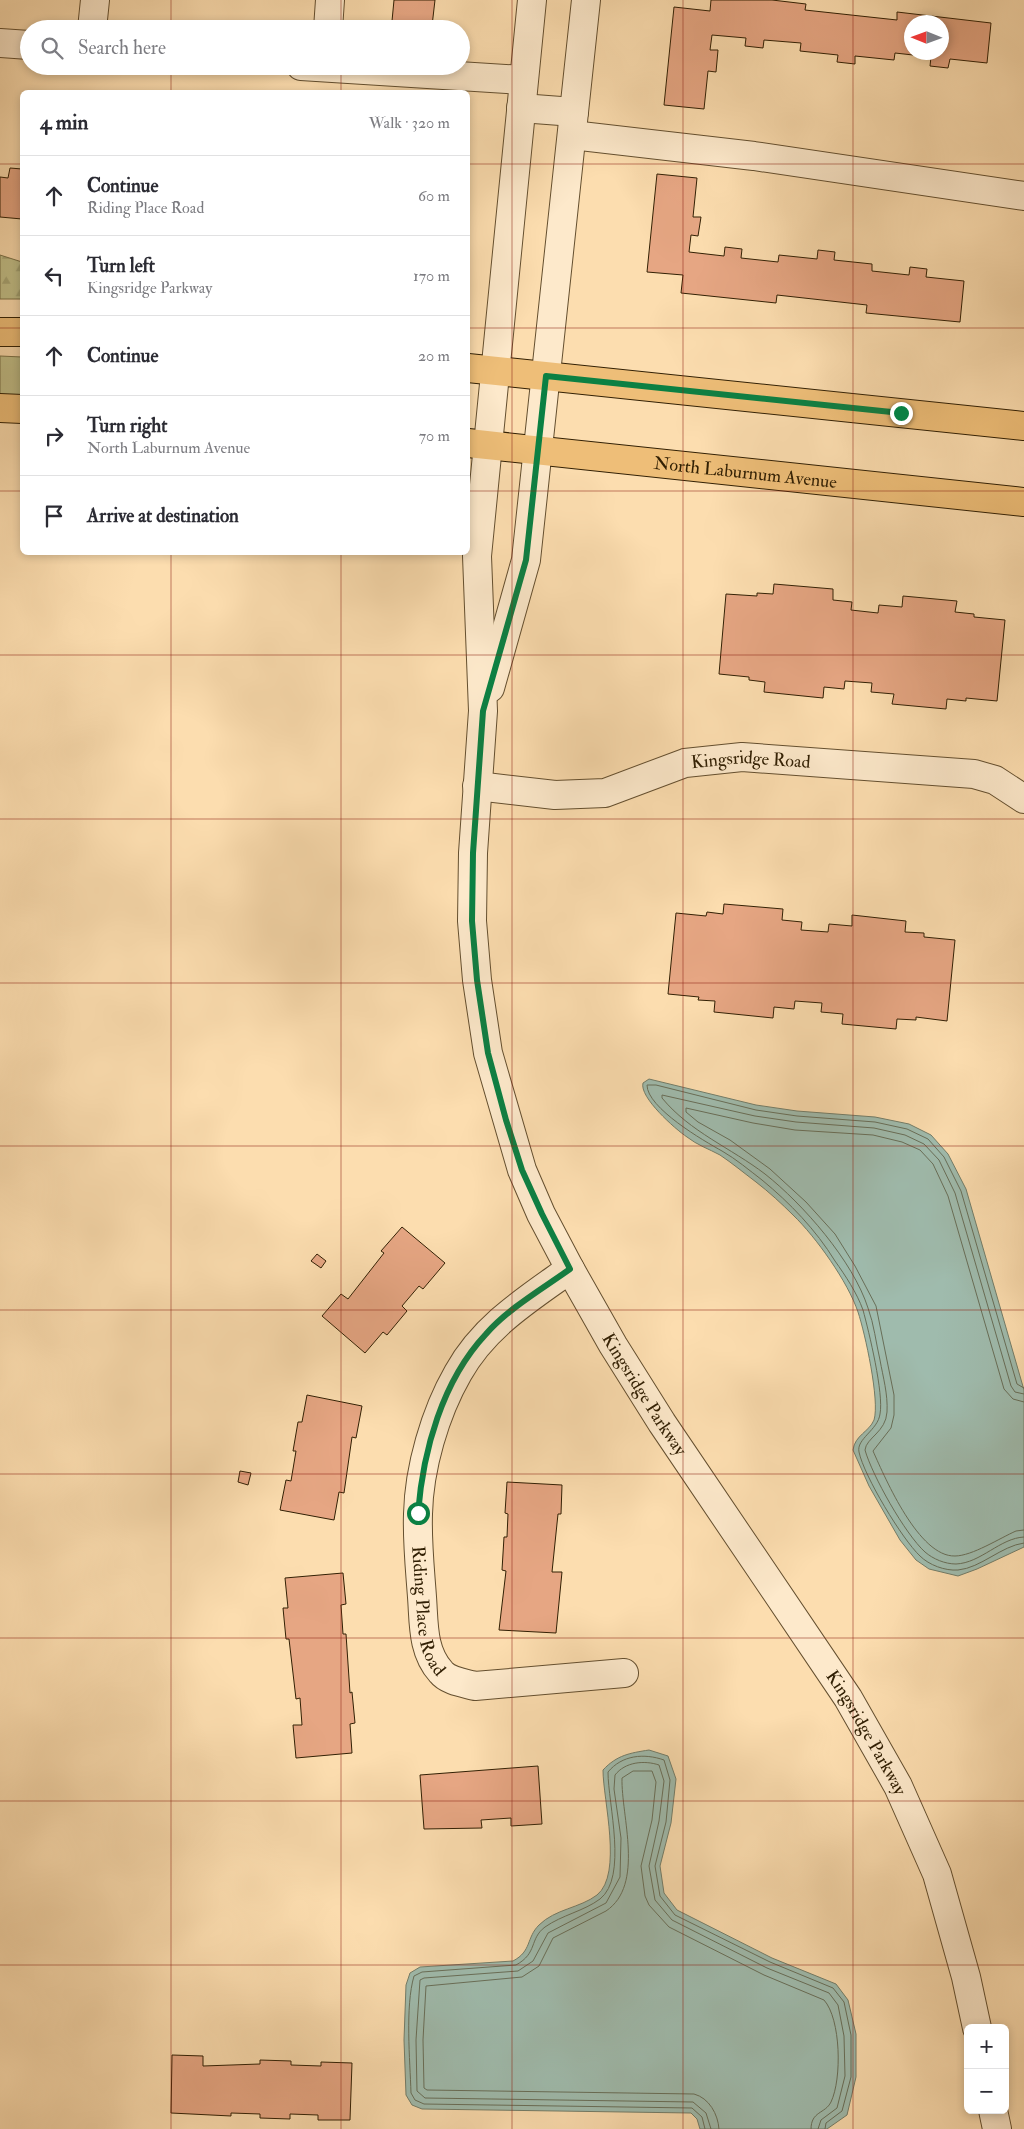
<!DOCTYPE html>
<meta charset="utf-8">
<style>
:root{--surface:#fff;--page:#f7f7f7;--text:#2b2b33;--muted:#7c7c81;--line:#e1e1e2}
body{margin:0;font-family:"IM FELL Double Pica",serif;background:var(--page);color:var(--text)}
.controls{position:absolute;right:15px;bottom:15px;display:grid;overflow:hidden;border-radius:8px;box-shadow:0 2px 8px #0003}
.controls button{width:45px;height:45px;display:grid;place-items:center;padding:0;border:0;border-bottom:1px solid var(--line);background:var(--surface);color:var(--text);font:25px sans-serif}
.compass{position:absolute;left:904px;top:15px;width:45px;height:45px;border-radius:50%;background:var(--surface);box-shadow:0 2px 8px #0003;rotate:271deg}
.stop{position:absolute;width:15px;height:15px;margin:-11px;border:4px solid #0b8043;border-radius:50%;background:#fff}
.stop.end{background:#0b8043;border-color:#fff;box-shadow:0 1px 5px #0008}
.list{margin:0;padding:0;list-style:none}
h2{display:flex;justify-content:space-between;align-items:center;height:65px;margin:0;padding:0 20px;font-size:21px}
h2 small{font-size:16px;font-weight:400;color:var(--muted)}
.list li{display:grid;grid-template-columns:32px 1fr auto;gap:15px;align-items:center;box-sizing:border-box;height:80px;padding:0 20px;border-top:1px solid var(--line)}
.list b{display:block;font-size:19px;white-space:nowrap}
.list p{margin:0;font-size:16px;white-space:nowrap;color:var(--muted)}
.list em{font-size:16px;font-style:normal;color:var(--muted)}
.icon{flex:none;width:28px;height:28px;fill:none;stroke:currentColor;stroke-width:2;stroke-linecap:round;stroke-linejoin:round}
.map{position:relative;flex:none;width:1024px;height:2129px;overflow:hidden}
.search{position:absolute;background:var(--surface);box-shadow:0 2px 8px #0003;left:20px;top:20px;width:450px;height:55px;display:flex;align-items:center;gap:12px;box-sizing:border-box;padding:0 18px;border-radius:28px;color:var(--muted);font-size:19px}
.panel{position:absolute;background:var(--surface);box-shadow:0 2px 8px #0003;left:20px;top:90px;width:450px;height:465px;border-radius:8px}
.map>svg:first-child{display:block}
.green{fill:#c1c08a;stroke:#7a7047}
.forest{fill:url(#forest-firs);stroke:#7a7047}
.water{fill:#9fbbad;stroke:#737d69}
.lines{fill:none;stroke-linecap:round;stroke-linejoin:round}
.shore{stroke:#686e58;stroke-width:1}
.building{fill:#e6a683;stroke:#322004;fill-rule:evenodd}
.minor-casing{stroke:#644f2f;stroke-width:30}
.major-casing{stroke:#322004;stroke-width:30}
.minor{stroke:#fde9cb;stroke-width:28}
.major{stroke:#eebe78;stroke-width:28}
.route{stroke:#0b8043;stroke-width:6}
.grid{fill:none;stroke:#8f2418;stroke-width:1;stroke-opacity:0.55}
.labels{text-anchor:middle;stroke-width:4;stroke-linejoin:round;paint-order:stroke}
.street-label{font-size:18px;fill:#322004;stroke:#fde9cb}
</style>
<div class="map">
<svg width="1024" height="2129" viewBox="0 0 1024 2129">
<defs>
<pattern id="forest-firs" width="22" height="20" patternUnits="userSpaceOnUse" patternTransform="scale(1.25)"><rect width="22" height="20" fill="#c1c08a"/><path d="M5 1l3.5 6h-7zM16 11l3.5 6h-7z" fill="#a6a575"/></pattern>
</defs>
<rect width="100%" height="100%" fill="#fcddaf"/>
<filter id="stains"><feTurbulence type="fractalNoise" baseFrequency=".004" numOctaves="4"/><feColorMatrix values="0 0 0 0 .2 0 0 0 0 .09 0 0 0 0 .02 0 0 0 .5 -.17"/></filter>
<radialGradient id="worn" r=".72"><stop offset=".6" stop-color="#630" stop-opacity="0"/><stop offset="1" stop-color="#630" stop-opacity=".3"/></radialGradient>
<path class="green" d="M 0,356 L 22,357 L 22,396 L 0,396 Z"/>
<path class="forest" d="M 0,255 L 22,262 L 22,299 L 0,299 Z"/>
<path class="water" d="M 649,1079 L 756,1105 L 797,1111 L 875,1117 L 909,1124 L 931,1135 L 948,1154 L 966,1189 L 1024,1390 L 1024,1547 L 977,1569 L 958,1576 L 929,1569 L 916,1560 L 900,1540 L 869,1486 L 853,1450 C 855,1435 869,1432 874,1420 C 880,1401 865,1333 858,1312 C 848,1282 816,1237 793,1215 C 782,1204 769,1192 756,1182 C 744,1173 732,1163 720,1155 C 709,1149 697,1145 687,1137 C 675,1129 639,1097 643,1083 Z
M 649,1750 L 668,1756 L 676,1779 L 671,1823 L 660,1866 L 664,1893 L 677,1910 L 772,1958 L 836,1984 L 848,2000 L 856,2034 L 856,2077 L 847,2115 L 827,2129 L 700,2129 L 697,2119 L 691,2113 L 422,2109 L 412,2105 L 406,2095 L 404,2040 L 406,1985 L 410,1973 L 420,1967 L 513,1961 C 532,1951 526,1938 539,1925 C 555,1909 580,1908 597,1895 C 623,1874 603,1800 603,1770 C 617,1755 630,1753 649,1750 Z"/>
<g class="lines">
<path class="shore" d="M 1024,1388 L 1017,1384 L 961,1191 L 944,1157 L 928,1139 L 907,1129 L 875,1122 L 797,1116 L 756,1110 L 656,1085 L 647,1085 C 647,1108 704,1141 722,1151 C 736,1159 749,1170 762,1180 C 790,1203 816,1230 835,1261 C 845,1275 857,1293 863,1310 C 869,1332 884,1394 880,1414 C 878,1430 856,1439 859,1452 C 864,1476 902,1539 920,1556 C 929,1565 945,1571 958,1570 C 981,1568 1001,1546 1024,1543
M 1024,1394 L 1015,1392 L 1011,1386 L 955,1193 L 939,1160 L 924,1144 L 905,1135 L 874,1128 L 796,1122 L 755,1116 L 662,1095 L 662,1098 C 690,1132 731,1148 765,1174 C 803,1204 853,1261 868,1308 C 874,1324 876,1343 880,1360 C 883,1377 888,1394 887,1412 C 886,1432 866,1438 865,1450 C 872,1475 905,1534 925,1552 C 933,1559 945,1564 956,1564 C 981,1563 1000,1538 1024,1537
M 1024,1402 L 1013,1399 L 1004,1389 L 948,1196 L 933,1164 L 920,1150 L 902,1142 L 873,1135 L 795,1130 L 753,1123 L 686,1108 L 686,1112 L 698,1122 L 730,1140 L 770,1169 L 806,1202 L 835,1234 L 855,1266 L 876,1306 L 894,1395 L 894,1415 L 891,1428 L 873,1451 C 886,1480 919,1557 955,1556 C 972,1556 1000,1538 1016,1531 L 1024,1530
M 705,2129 L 702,2117 L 692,2108 L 424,2104 L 415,2100 L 411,2093 C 410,2060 405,2007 414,1976 L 422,1972 L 516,1965 C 538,1953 529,1939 545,1927 C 562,1915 584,1911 600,1899 C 628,1877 608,1804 608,1772 C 622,1755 644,1753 664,1760 L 670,1780 L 666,1822 L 655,1866 L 660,1896 L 675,1915 L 770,1962 L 833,1988 L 844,2002 L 851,2035 L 851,2077 L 842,2111 L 826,2123 L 825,2129
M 711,2129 L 706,2113 L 693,2102 L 425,2098 L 417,2091 L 416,2040 L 420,1980 L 424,1978 L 518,1971 L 533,1961 L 548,1933 L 606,1903 L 620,1877 L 621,1838 L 614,1789 L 615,1775 C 625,1762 644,1760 659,1765 L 664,1781 L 659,1821 L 649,1866 L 655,1900 L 672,1920 L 767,1968 L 829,1993 L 838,2005 L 844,2036 L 845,2076 L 837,2108 L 821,2120 L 818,2129
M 719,2129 C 718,2114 709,2098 694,2094 L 427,2090 L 424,2088 L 423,2040 L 426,1986 L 522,1977 L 539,1966 L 553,1938 L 606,1911 C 645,1885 621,1816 622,1778 L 633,1771 L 652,1771 L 656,1782 L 652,1820 L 641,1866 L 645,1896 L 649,1905 L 669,1927 L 764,1975 L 824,2000 C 841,2019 842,2079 831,2102 C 825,2114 811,2111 811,2129"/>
</g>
<path class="building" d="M 394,0 L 435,0 L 432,26 L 392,21 Z
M 711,0 L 772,0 L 806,4 L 805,10 L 897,20 L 897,12 L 991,23 L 987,63 L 950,59 L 948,68 L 930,66 L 931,57 L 895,53 L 894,60 L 855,56 L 855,64 L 837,62 L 838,55 L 800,51 L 801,43 L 764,40 L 763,48 L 745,46 L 746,38 L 712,35 L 710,50 L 718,50 L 716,72 L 708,71 L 704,109 L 664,105 L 674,7 L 710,11 ZM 912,22 L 942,22 L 942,52 L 912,52 Z
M 10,168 L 22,169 L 22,219 L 0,217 L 0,177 L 8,178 Z
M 657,174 L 697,178 L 693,217 L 701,217 L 698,236 L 691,235 L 689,252 L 724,256 L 725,247 L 742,249 L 741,258 L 778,262 L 779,255 L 817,259 L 818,250 L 835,252 L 834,260 L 872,264 L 872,271 L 909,275 L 910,267 L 927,269 L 926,277 L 964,281 L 960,322 L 866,313 L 867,305 L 777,295 L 776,303 L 681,293 L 683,275 L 647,272 Z
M 774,584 L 833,589 L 833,600 L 852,602 L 851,610 L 878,613 L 879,605 L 902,607 L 903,596 L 957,601 L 955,612 L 974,614 L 974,617 L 1005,620 L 997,701 L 966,698 L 966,701 L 947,699 L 946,709 L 892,704 L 894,694 L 871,692 L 872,683 L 845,681 L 844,689 L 824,687 L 823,698 L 764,692 L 765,682 L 749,680 L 749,677 L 719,674 L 726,594 L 757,596 L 757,593 L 773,594 Z
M 724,904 L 783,909 L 782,920 L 802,922 L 801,930 L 828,932 L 829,924 L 852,926 L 852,915 L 906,921 L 905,932 L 924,933 L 924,937 L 955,940 L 947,1021 L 916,1017 L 916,1020 L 897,1019 L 896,1029 L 842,1024 L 843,1014 L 821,1012 L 822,1003 L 795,1001 L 794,1009 L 774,1007 L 773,1018 L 714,1012 L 715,1001 L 698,1000 L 699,997 L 668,994 L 676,913 L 706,916 L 707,912 L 723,914 Z
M 402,1227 L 445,1263 L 423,1289 L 419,1286 L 402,1306 L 407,1311 L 387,1335 L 383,1332 L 365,1353 L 322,1316 L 341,1294 L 348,1299 L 384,1253 L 381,1251 Z
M 317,1254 L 326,1261 L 321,1268 L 311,1261 Z
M 307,1395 L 362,1406 L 356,1438 L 352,1437 L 344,1493 L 339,1492 L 334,1520 L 280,1510 L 286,1480 L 291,1481 L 296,1451 L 293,1451 L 298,1422 L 302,1422 Z
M 240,1471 L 251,1473 L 248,1485 L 238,1482 Z
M 507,1482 L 562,1485 L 561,1514 L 558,1514 L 552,1572 L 562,1572 L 556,1633 L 499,1630 L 506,1571 L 502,1570 L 504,1537 L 507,1537 L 508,1514 L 505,1513 Z
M 343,1573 L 346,1604 L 341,1605 L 343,1634 L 346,1634 L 350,1693 L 352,1692 L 355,1723 L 350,1724 L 352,1753 L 296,1758 L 293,1725 L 302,1725 L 300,1698 L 296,1699 L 289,1639 L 286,1639 L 283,1608 L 288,1608 L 285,1578 Z
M 538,1766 L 542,1824 L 511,1826 L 511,1818 L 481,1820 L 482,1828 L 424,1829 L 420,1775 Z
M 172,2055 L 203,2056 L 203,2066 L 260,2064 L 260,2060 L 291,2061 L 291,2065 L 321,2066 L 321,2062 L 352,2063 L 350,2120 L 318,2120 L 318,2115 L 290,2114 L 290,2119 L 260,2118 L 260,2114 L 231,2113 L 231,2116 L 171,2113 Z"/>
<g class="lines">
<defs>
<g id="minor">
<path id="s1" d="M 532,0 L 477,556 L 483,711 L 473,853 L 472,921 L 477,980 L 488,1053 L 522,1170 L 541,1214 L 570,1269 L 613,1345 L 662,1423 L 848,1698 L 898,1786 L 937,1874 L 966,1977 L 977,2028"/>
<path d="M 92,29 L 95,0"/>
<path d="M 328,29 L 330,0"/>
<path d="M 0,43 L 29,45"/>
<path d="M 301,66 L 523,80"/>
<path d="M 521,108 L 574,112"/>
<path d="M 572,135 L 754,156 L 1024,196"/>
<path d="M 490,688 L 526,560 L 586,0"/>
<path id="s2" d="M 477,786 L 555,795 L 605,793 L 685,763 L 742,757 L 974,774 L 995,780 L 1024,799"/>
<path id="s3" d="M 570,1269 C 528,1299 484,1326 458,1373 C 435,1413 419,1468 418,1514 C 417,1542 420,1569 422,1597 C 424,1623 422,1651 441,1672 C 448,1681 464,1683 475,1686 L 624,1673"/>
<path d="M 993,2110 L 997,2129"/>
</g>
<g id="major">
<path d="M 0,332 L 22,332"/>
<path d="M 468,368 L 1024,426"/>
<path d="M 0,408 L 22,409"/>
<path id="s4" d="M 468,443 L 1024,502"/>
</g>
</defs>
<use href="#minor" class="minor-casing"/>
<use href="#major" class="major-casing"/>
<use href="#minor" class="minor"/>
<use href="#major" class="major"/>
</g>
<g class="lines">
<path class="route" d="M 418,1513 C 423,1451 442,1381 486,1334 C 509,1308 542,1289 570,1269 L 542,1214 L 522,1170 L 506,1120 L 488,1053 L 477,980 L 472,921 L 473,853 L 483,711 L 526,560 L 546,376 L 901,413"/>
</g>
<path class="grid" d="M 171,0 L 171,29M 341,0 L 341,29M 512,0 L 512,2129M 683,0 L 683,2129M 853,0 L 853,2129M 171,66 L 171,92M 341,66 L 341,92M 0,164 L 22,164M 468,164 L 1024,164M 0,328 L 22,328M 468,328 L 1024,328M 0,491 L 22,491M 468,491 L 1024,491M 171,552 L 171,2129M 341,552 L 341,2129M 0,655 L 1024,655M 0,819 L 1024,819M 0,983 L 1024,983M 0,1146 L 1024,1146M 0,1310 L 1024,1310M 0,1474 L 1024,1474M 0,1638 L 1024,1638M 0,1801 L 1024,1801M 0,1965 L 1024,1965"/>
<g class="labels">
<g class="street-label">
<text dy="6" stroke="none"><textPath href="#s4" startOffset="279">North Laburnum Avenue</textPath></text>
<text dy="6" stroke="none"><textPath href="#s2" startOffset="280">Kingsridge Road</textPath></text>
<text dy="6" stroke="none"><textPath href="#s1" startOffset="1435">Kingsridge Parkway</textPath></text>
<text dy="6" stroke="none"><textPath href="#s3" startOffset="400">Riding Place Road</textPath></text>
<text dy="6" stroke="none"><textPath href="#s1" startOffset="1840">Kingsridge Parkway</textPath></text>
</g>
</g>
<rect width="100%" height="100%" filter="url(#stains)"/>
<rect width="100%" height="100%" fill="url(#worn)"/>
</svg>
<div class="controls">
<button>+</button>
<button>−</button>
</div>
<svg class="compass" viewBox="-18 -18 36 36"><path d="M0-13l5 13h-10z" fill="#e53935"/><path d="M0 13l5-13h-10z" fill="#7c7c81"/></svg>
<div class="stop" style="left:418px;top:1513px"></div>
<div class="stop end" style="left:901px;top:413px"></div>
<div class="search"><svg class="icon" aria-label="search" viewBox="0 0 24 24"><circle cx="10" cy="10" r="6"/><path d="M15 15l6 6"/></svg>Search here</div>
<section class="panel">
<h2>4 min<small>Walk · 320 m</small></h2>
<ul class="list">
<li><svg class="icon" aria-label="ahead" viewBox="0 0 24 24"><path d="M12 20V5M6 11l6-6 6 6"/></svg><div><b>Continue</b><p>Riding Place Road</p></div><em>60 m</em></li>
<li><svg class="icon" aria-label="left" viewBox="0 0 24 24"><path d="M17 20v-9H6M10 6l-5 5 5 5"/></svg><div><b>Turn left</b><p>Kingsridge Parkway</p></div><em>170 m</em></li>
<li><svg class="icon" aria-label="ahead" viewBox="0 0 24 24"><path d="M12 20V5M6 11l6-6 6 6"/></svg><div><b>Continue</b></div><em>20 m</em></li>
<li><svg class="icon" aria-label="right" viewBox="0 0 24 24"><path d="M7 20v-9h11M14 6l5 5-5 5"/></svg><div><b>Turn right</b><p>North Laburnum Avenue</p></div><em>70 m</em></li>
<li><svg class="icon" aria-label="arrive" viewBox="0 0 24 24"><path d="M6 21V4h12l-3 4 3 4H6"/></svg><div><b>Arrive at destination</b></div></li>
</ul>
</section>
</div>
